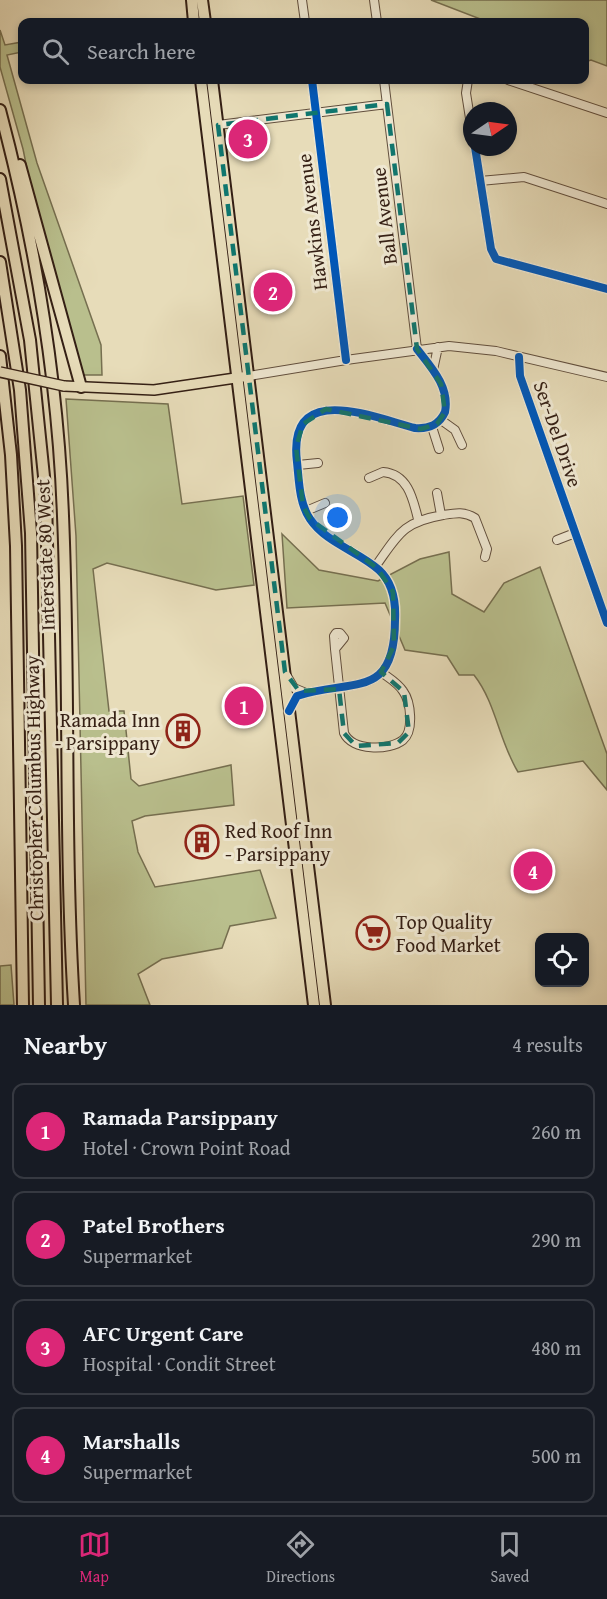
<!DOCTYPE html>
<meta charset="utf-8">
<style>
:root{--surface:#171b24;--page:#242831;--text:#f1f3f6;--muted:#9ea1a6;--line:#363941;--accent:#db2777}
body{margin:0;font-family:"Gentium Book Plus",serif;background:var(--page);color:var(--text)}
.controls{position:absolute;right:18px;bottom:18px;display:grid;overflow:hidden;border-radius:12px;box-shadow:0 3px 9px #0003}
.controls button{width:54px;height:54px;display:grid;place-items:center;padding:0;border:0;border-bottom:2px solid var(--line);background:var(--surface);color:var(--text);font:30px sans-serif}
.compass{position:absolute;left:463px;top:102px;width:54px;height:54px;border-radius:50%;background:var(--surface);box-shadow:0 3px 9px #0003;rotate:77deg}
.you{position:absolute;left:338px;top:518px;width:21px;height:21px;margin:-15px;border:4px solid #fff;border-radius:50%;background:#1a73e8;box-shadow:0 0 0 9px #1a73e833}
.badge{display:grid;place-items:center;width:39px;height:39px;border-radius:50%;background:var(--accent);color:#fff;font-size:20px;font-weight:700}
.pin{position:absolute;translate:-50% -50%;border:3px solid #fff;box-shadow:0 2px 6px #0006}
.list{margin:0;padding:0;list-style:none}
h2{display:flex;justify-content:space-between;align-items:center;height:78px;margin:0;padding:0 24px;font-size:26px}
h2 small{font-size:20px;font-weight:400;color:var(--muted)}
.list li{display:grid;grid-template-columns:39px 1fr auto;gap:18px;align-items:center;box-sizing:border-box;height:96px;margin:0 12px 12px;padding:0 12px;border:2px solid var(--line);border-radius:12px}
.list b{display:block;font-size:22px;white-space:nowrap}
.list p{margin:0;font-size:20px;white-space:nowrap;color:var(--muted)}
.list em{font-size:20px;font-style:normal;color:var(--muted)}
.icon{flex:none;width:33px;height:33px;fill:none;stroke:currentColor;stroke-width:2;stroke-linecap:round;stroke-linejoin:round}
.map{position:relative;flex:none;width:607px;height:1005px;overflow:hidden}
.search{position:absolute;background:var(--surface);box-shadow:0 3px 9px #0003;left:18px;right:18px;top:18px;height:66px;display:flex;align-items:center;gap:15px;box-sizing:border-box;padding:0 21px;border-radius:12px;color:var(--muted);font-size:22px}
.sheet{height:510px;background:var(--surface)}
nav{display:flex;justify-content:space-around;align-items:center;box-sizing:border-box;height:84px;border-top:2px solid var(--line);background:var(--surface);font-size:16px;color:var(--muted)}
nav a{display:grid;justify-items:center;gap:3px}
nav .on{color:var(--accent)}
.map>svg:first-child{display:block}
.green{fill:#b9bf8d;stroke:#766f50;stroke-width:1.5}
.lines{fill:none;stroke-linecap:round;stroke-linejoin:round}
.minor-casing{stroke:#614e3d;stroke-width:10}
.major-casing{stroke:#341f14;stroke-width:12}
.highway-casing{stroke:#341f14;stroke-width:14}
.minor{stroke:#efe8d2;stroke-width:8}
.major{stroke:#e7dcb9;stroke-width:9}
.highway{stroke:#e7dcb9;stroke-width:10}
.major-bridge-casing{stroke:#341f14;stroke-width:12;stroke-linecap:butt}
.major-bridge{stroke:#e7dcb9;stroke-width:9}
.cycleway-casing{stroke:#efe8d2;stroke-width:11}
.cycleway{stroke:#0057b8;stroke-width:8}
.marked{fill:none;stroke:#0f766e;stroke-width:4.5;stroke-dasharray:12 8;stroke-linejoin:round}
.labels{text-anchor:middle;stroke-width:6;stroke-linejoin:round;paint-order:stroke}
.street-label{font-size:20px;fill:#341f14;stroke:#efe8d2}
.poi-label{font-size:20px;fill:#341f14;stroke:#efe8d2;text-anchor:start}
</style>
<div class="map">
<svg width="607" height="1005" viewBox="0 0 607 1005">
<rect width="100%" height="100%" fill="#e7dcb9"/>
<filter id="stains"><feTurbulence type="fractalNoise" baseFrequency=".00333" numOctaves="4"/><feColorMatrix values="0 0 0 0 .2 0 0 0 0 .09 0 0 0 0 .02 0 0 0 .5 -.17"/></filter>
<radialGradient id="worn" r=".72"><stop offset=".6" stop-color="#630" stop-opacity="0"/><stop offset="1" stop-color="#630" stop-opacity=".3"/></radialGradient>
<path class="green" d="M 431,0 L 607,0 L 607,66 L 591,60 L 585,62 L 584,22 L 488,22 Z
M 0,30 L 5,45 L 22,42 L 22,52 L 7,55 L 37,163 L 101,345 L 102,375 L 81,375 L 37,218 L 23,149 L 0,67 Z
M 66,399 L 168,404 L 182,504 L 243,496 L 254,585 L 216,590 L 107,563 L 93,569 L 109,711 L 124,711 L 131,779 L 139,786 L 231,765 L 234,805 L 145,816 L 132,821 L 138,852 L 155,887 L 260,870 L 276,918 L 230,926 L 222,948 L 162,959 L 138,974 L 150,1005 L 86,1005 L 76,536 Z
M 282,534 L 319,570 L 378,581 L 420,559 L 449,552 L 452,594 L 484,612 L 504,583 L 540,567 L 607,754 L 607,790 L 583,761 L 518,772 C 499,741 496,703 474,675 L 459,675 L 447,656 L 405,650 L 385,603 L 287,608 Z
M 11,965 L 14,1005 L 0,1005 L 0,966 Z"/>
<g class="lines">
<defs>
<path id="minor" d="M 302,0 L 305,22
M 374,0 L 377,22
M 312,80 L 346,360
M 384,80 L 417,349
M 468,80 L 466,93 L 472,131
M 508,80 L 607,113
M 218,125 L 387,104
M 475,147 L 491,249 L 496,259 L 607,289
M 480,181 L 524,177 L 607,204
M 519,357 L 520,376 L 607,623
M 433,370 L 438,347
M 249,376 L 346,360 L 449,346 L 496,351 L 607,377
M 441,420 L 455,430 L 462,445
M 432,427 L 439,449
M 298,465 L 318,463
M 369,478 L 383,472 C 408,474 413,499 418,519
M 437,493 L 441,515
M 306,511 L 325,503
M 557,540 L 575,533
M 375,567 C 398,535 402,522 443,515 C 455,513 464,511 475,518 L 487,549 L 485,557
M 336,633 L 340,633 L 344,638 L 335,649 L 334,636 Z
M 335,649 L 344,733 C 352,751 389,751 403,740 C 414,731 411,702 403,691 C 398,683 389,678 381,672
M 287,676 L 294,688 L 306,693
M 290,709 L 297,696 C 352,678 395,701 395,620 C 396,601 393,583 379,570 C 358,551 326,543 310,519 C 299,503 299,480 297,462 C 287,380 372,417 415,428 C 429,429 439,425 445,412 C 450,387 431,367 417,349"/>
<path id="major" d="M 64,386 L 154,390 L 249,376"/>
<path id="highway" d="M 192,0 L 194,22
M 202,0 L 205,22
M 201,80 L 314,1005
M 212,80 L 325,1005
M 0,110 C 35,242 58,380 63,516 C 70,679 64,842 74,1005
M 20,165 L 81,387
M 0,179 L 30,340 L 46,496 L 57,1005
M 0,262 L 20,390 L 31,533 L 39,1005
M 0,356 L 11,455 L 16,546 L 23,1005"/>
</defs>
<use href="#minor" class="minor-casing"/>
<use href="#major" class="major-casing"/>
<use href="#highway" class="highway-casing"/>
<use href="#minor" class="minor"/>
<use href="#major" class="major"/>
<use href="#highway" class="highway"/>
<defs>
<path id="major-bridge" d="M 0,372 L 64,386"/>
</defs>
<use href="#major-bridge" class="major-bridge-casing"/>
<use href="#major-bridge" class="major-bridge"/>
<defs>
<path id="cycleway" d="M 312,80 L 346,360
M 475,147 L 491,249 L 496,259 L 607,289
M 519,357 L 520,376 L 607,623
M 289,711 L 297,696 C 352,678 395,701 395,620 C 396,601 393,583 379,570 C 358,551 326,543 310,519 C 299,503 299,480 297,462 C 287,380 372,417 415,428 C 429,429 439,425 445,412 C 450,387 431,367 417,349"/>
</defs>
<use href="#cycleway" class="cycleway-casing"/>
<use href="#cycleway" class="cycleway"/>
</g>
<path class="marked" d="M 387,104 L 417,349 L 441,384 L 445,412 L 437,424 L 421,429 L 326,409 L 303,424 L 296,447 L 303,506 L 310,519 L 377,568 L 393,592 L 394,646 L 381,672 L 404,692 L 409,732 L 398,743 L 356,746 L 344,733 L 339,689 L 299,691 L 285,672 L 218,125 Z"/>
<defs>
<symbol id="building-ring" viewBox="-11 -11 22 22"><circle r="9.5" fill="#efe8d2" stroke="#8f2418" stroke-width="1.5"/><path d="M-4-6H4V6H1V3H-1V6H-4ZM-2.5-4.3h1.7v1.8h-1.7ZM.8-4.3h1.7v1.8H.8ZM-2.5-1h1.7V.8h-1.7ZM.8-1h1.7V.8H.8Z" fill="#8f2418"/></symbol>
<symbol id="supermarket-ring" viewBox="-11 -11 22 22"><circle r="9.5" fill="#efe8d2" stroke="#8f2418" stroke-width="1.5"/><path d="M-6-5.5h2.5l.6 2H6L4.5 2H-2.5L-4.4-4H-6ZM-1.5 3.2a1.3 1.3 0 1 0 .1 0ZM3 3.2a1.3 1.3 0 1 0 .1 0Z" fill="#8f2418"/></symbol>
</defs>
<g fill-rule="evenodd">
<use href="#building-ring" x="164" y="712" width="38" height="38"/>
<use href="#building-ring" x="183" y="823" width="38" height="38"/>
<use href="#supermarket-ring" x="354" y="914" width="38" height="38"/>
</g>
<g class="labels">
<g class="street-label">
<text transform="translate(384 216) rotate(-97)" y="7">Ball Avenue</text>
<text transform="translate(312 222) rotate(-97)" y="7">Hawkins Avenue</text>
<text transform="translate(558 434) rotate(71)" y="7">Ser-Del Drive</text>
<text transform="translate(45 555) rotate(-92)" y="7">Interstate 80 West</text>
<text transform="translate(34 788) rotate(-91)" y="7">Christopher Columbus Highway</text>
</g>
<g class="poi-label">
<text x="160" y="727" text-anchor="end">Ramada Inn<tspan x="160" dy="23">- Parsippany</tspan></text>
<text x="225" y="838">Red Roof Inn<tspan x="225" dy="23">- Parsippany</tspan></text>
<text x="396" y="929">Top Quality<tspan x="396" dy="23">Food Market</tspan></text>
</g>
</g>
<rect width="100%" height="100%" filter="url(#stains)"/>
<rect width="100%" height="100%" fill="url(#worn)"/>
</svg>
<div class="controls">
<button><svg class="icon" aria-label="locate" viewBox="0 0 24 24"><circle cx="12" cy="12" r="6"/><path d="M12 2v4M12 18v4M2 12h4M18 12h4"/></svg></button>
</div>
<svg class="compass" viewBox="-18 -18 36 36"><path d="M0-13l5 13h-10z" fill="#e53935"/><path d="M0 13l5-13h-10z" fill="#9ea1a6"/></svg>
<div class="you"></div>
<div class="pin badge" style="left:244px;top:706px">1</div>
<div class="pin badge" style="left:273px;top:292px">2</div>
<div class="pin badge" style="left:248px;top:139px">3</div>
<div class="pin badge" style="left:533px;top:871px">4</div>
<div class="search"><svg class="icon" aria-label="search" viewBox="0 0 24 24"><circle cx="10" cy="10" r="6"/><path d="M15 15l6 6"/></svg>Search here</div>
</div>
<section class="sheet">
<h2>Nearby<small>4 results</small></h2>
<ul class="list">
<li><span class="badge">1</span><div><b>Ramada Parsippany</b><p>Hotel · Crown Point Road</p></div><em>260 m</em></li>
<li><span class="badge">2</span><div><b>Patel Brothers</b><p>Supermarket</p></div><em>290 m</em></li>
<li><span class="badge">3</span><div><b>AFC Urgent Care</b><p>Hospital · Condit Street</p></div><em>480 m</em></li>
<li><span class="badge">4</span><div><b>Marshalls</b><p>Supermarket</p></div><em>500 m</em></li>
</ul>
</section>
<nav>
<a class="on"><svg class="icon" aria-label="map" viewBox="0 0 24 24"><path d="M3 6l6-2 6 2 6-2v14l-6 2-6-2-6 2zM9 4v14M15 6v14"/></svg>Map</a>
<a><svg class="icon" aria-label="directions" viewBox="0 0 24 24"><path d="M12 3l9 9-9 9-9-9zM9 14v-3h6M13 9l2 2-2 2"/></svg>Directions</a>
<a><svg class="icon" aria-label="saved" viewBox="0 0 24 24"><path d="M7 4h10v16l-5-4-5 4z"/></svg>Saved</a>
</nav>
